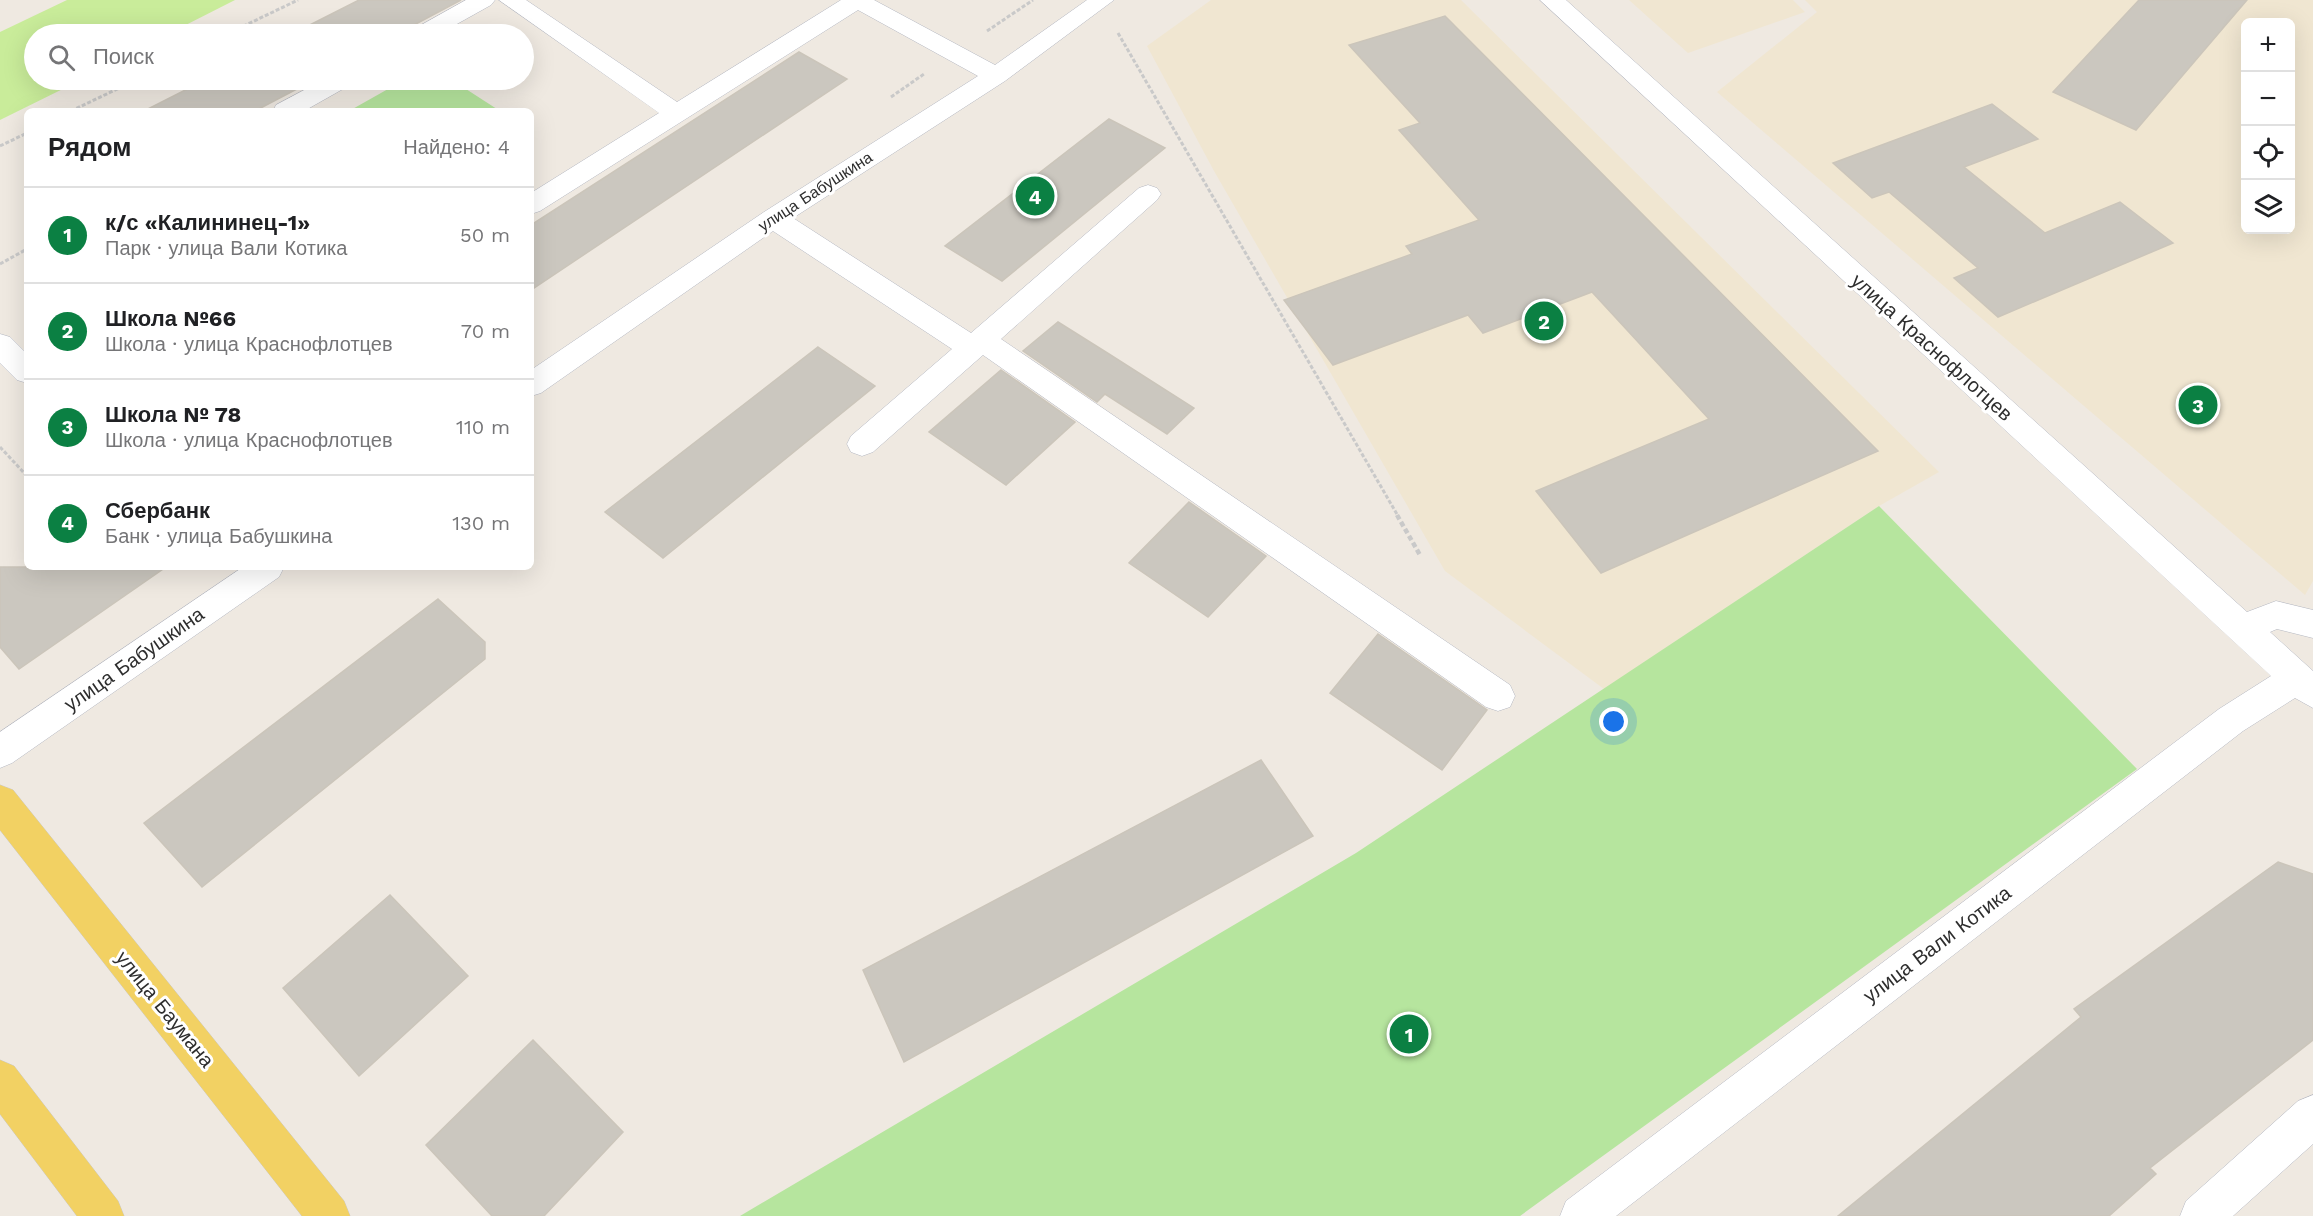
<!DOCTYPE html>
<html lang="ru">
<meta charset="utf-8">
<style>
:root{--surface:#fff;--page:#f2f2f2;--text:#202124;--muted:#757577;--line:#e0e0e0;--accent:#0b8043}
body{margin:0;font-family:"Work Sans",sans-serif;background:var(--page);color:var(--text)}
.controls{position:absolute;right:18px;top:18px;display:grid;overflow:hidden;border-radius:9px;box-shadow:0 6px 24px #0002}
.controls button{width:54px;height:54px;display:grid;place-items:center;padding:0;border:0;border-bottom:2px solid var(--line);background:var(--surface);color:var(--text);font:30px sans-serif}
.you{position:absolute;left:1614px;top:722px;width:21px;height:21px;margin:-15px;border:4px solid #fff;border-radius:50%;background:#1a73e8;box-shadow:0 0 0 9px #1a73e833}
.badge{display:grid;place-items:center;width:39px;height:39px;border-radius:50%;background:var(--accent);color:#fff;font-size:20px;font-weight:700}
.pin{position:absolute;translate:-50% -50%;border:3px solid #fff;box-shadow:0 2px 6px #0006}
.list{margin:0;padding:0;list-style:none}
h2{display:flex;justify-content:space-between;align-items:center;height:78px;margin:0;padding:0 24px;font-size:26px}
h2 small{font-size:20px;font-weight:400;color:var(--muted)}
.list li{display:grid;grid-template-columns:39px 1fr auto;gap:18px;align-items:center;box-sizing:border-box;height:96px;padding:0 24px;border-top:2px solid var(--line)}
.list b{display:block;font-size:22px;white-space:nowrap}
.list p{margin:0;font-size:20px;white-space:nowrap;color:var(--muted)}
.list em{font-size:20px;font-style:normal;color:var(--muted)}
.icon{flex:none;width:33px;height:33px;fill:none;stroke:currentColor;stroke-width:2;stroke-linecap:round;stroke-linejoin:round}
.map{position:relative;flex:none;width:2313px;height:1216px;overflow:hidden}
.search{position:absolute;background:var(--surface);box-shadow:0 6px 24px #0002;left:24px;top:24px;width:510px;height:66px;display:flex;align-items:center;gap:15px;box-sizing:border-box;padding:0 21px;border-radius:33px;color:var(--muted);font-size:22px}
.panel{position:absolute;background:var(--surface);box-shadow:0 6px 24px #0002;left:24px;top:108px;width:510px;height:462px;border-radius:9px}
.map>svg:first-child{display:block}
.education{fill:#f0e6d1;fill-rule:evenodd}
.green{fill:#b6e59e}
.pitch{fill:#c9ec9a}
.building{fill:#cbc7bf;stroke:#cbc5ba;stroke-width:1.5}
.lines{fill:none;stroke-linecap:round;stroke-linejoin:round}
.minor-casing{stroke:#b4b7c1;stroke-width:1}
.major-casing{stroke:#c9c9c9;stroke-width:1}
.path-far1{stroke:#c9c9c9;stroke-width:3;stroke-dasharray:4 2;stroke-linecap:butt}
.path{stroke:#c9c9c9;stroke-width:4.5;stroke-dasharray:5 3;stroke-linecap:butt}
.minor{fill:#fff;fill-rule:evenodd}
.major{fill:#f2d163;fill-rule:evenodd}
.labels{text-anchor:middle;stroke-width:6;stroke-linejoin:round;paint-order:stroke}
.far-street-label{font-size:16px;fill:#2e2e2e;stroke:#fff}
.street-label{font-size:20px;fill:#2e2e2e;stroke:#fff}
</style>
<div class="map">
<svg width="2313" height="1216" viewBox="0 0 2313 1216">
<rect width="100%" height="100%" fill="#efe9e1"/>
<path class="education" d="M 1211,0 L 1461,0 L 1939,472 L 1879,506 L 1604,689 L 1445,571 L 1214,171 L 1147,46 Z
M 1629,0 L 1793,0 L 1805,12 L 1688,53 Z
M 1805,0 L 2313,0 L 2313,581 L 2305,595 L 1717,92 L 1817,12 ZM 2246,22 L 2290,22 L 2290,230 L 2246,230 Z"/>
<path class="green" d="M 404,80 L 452,80 L 500,111 L 349,111 Z
M 1879,506 L 2137,769 L 1520,1216 L 740,1216 L 1356,853 Z"/>
<path class="pitch" d="M 67,0 L 235,0 L 168,34 L 34,34 L 34,80 L 81,80 L 0,120 L 0,32 Z"/>
<path class="building" d="M 359,0 L 461,0 L 397,34 L 292,34 Z
M 2139,0 L 2247,0 L 2136,130 L 2053,92 Z
M 1445,16 L 1878,451 L 1601,573 L 1536,491 L 1709,419 L 1592,292 L 1483,333 L 1468,315 L 1333,365 L 1284,300 L 1412,254 L 1406,246 L 1479,220 L 1399,130 L 1420,123 L 1349,45 Z
M 799,52 L 847,79 L 531,290 L 531,225 Z
M 205,80 L 314,80 L 255,111 L 144,111 Z
M 1992,104 L 2038,139 L 1964,167 L 2045,233 L 2120,202 L 2173,243 L 1998,317 L 1954,278 L 1978,268 L 1889,192 L 1872,198 L 1833,163 Z
M 1109,119 L 1165,148 L 1002,281 L 945,246 Z
M 1058,322 L 1109,354 L 1194,408 L 1167,434 L 1105,394 L 1097,402 L 1023,351 Z
M 818,347 L 875,386 L 663,558 L 605,512 Z
M 1001,370 L 1075,422 L 1006,485 L 929,432 Z
M 1189,502 L 1266,556 L 1208,617 L 1129,563 Z
M 0,567 L 166,567 L 19,669 L 0,647 Z
M 438,599 L 485,642 L 485,659 L 202,887 L 144,823 Z
M 1378,634 L 1487,710 L 1442,770 L 1330,693 Z
M 1261,760 L 1313,836 L 904,1062 L 863,970 Z
M 2278,862 L 2313,874 L 2313,1040 L 2150,1168 L 2156,1174 L 2109,1216 L 1838,1216 L 2081,1017 L 2074,1009 Z
M 390,895 L 468,976 L 359,1076 L 283,988 Z
M 533,1040 L 623,1132 L 544,1216 L 492,1216 L 426,1145 Z"/>
<g class="lines">
<defs>
<path id="minor" d="M 466,0 L 495,0 L 491,5 L 439,34 L 410,34 L 414,29 Z
M 499,0 L 526,0 L 677,102 L 841,0 L 874,0 L 995,65 L 1087,0 L 1114,0 L 1005,81 L 793,218 L 971,333 L 1139,188 L 1148,185 L 1157,188 L 1161,194 L 1157,200 L 1001,339 L 1510,685 L 1515,696 L 1510,707 L 1498,711 L 1486,707 L 983,355 L 873,452 L 862,456 L 851,452 L 847,444 L 851,436 L 952,349 L 773,231 L 541,393 L 531,396 L 531,370 L 764,212 L 978,76 L 858,10 L 540,211 L 531,214 L 531,193 L 659,113 Z
M 1540,0 L 1566,0 L 2247,612 L 2276,601 L 2313,610 L 2313,638 L 2277,629 L 2270,632 L 2313,671 L 2313,708 L 2295,698 L 2243,731 L 1616,1216 L 1560,1216 L 1566,1201 L 2219,709 L 2271,676 Z
M 323,80 L 353,80 L 350,85 L 304,111 L 273,111 L 276,105 Z
M 0,334 L 10,337 L 27,354 L 27,383 L 17,380 L 0,363 Z
M 243,567 L 284,567 L 279,577 L 12,763 L 0,768 L 0,732 Z
M 2313,1095 L 2313,1144 L 2233,1216 L 2180,1216 L 2186,1201 L 2298,1101 Z"/>
<path id="major" d="M 0,785 L 13,790 L 344,1201 L 350,1216 L 302,1216 L 0,830 Z
M 0,1060 L 14,1066 L 118,1201 L 124,1216 L 77,1216 L 0,1114 Z"/>
</defs>
<use href="#minor" class="minor-casing"/>
<use href="#major" class="major-casing"/>
<path class="path-far1" d="M 987,31 L 1033,0
M 1118,33 L 1398,516
M 227,34 L 298,0
M 891,97 L 924,74
M 71,111 L 136,80
M 0,146 L 27,133
M 0,264 L 27,249
M 0,447 L 27,476"/>
<path class="path" d="M 1397,515 L 1420,555"/>
<use href="#minor" class="minor"/>
<use href="#major" class="major"/>
</g>
<g class="labels">
<g class="far-street-label">
<text transform="translate(815 191) rotate(-33)" y="6">улица Бабушкина</text>
</g>
<g class="street-label">
<text transform="translate(1932 347) rotate(42)" y="7">улица Краснофлотцев</text>
<text transform="translate(134 659) rotate(-35)" y="7">улица Бабушкина</text>
<text transform="translate(1937 944) rotate(-37)" y="7">улица Вали Котика</text>
<text transform="translate(165 1009) rotate(51)" y="7">улица Баумана</text>
</g>
</g>
</svg>
<div class="controls">
<button>+</button>
<button>−</button>
<button><svg class="icon" aria-label="locate" viewBox="0 0 24 24"><circle cx="12" cy="12" r="6"/><path d="M12 2v4M12 18v4M2 12h4M18 12h4"/></svg></button>
<button><svg class="icon" aria-label="layers" viewBox="0 0 24 24"><path d="M12 4l9 5-9 5-9-5zM3 14l9 5 9-5"/></svg></button>
</div>
<div class="you"></div>
<div class="pin badge" style="left:1409px;top:1034px">1</div>
<div class="pin badge" style="left:1544px;top:321px">2</div>
<div class="pin badge" style="left:2198px;top:405px">3</div>
<div class="pin badge" style="left:1035px;top:196px">4</div>
<div class="search"><svg class="icon" aria-label="search" viewBox="0 0 24 24"><circle cx="10" cy="10" r="6"/><path d="M15 15l6 6"/></svg>Поиск</div>
<section class="panel">
<h2>Рядом<small>Найдено: 4</small></h2>
<ul class="list">
<li><span class="badge">1</span><div><b>к/с «Калининец-1»</b><p>Парк · улица Вали Котика</p></div><em>50 m</em></li>
<li><span class="badge">2</span><div><b>Школа №66</b><p>Школа · улица Краснофлотцев</p></div><em>70 m</em></li>
<li><span class="badge">3</span><div><b>Школа № 78</b><p>Школа · улица Краснофлотцев</p></div><em>110 m</em></li>
<li><span class="badge">4</span><div><b>Сбербанк</b><p>Банк · улица Бабушкина</p></div><em>130 m</em></li>
</ul>
</section>
</div>
